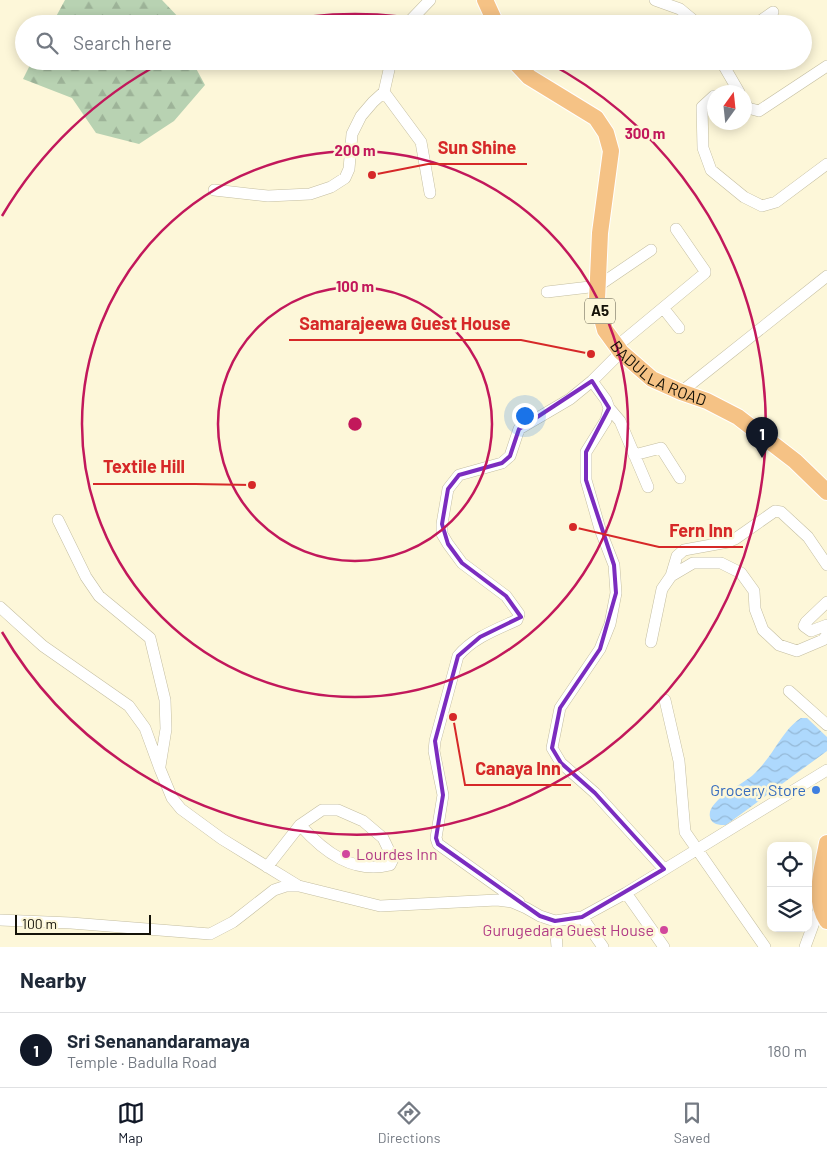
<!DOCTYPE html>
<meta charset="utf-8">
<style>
:root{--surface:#fff;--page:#f2f2f3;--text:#1f2937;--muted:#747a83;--line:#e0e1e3;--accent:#111827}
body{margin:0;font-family:Barlow,sans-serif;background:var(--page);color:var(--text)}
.controls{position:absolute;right:15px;bottom:15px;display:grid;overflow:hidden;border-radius:10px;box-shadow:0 2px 12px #0003}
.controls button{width:45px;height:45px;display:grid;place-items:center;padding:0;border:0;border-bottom:1px solid var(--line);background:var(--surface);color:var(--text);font:25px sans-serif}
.compass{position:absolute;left:707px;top:85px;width:45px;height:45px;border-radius:50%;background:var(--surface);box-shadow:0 2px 12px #0003;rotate:15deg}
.scale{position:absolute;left:15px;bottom:12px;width:136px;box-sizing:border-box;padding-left:5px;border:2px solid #141208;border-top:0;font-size:14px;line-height:18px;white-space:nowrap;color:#141208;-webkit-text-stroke:4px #fdf7d9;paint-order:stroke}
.you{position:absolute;left:524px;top:415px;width:18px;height:18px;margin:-12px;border:4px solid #fff;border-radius:50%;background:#1a73e8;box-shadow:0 0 0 8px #1a73e833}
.badge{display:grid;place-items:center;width:32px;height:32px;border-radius:50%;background:var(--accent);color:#fff;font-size:16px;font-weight:700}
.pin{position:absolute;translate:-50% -41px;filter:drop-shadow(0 1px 2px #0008)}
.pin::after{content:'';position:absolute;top:26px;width:18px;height:15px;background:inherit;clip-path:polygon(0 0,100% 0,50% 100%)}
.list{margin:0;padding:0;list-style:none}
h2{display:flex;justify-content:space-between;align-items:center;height:65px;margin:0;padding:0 20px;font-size:21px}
h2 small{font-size:16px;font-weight:400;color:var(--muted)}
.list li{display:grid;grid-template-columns:32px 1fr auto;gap:15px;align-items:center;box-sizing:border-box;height:75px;padding:0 20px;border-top:1px solid var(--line)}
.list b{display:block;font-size:19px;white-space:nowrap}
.list p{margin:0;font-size:16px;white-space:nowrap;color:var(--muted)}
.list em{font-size:16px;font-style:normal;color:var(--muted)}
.icon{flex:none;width:28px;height:28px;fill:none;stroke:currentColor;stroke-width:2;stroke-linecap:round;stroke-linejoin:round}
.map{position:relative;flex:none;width:827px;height:947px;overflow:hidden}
.search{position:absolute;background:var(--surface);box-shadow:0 2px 12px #0003;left:15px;right:15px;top:15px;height:55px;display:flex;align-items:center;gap:12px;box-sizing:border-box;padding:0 18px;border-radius:28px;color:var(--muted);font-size:19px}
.sheet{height:140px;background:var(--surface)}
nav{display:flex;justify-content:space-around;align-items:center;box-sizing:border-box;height:70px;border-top:1px solid var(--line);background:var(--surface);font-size:14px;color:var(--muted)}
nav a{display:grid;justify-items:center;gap:2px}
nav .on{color:var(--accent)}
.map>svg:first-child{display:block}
.forest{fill:url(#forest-firs)}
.water{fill:url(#water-waves)}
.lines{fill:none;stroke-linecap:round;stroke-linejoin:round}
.minor-casing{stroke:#c4bea1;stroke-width:12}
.highway-casing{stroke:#fff;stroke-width:18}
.minor{stroke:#fff;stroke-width:11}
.highway{stroke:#f5c285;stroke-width:16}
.marked{fill:none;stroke:#7b2cbf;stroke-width:4;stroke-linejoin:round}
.ring{fill:none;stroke:#c2185b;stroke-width:2.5}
.shop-dot{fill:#3f7fe0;stroke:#fdf7d9;stroke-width:2}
.hotel-dot{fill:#d1479c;stroke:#fdf7d9;stroke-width:2}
.labels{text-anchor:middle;stroke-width:5;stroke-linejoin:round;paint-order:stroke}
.shield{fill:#fdf7d9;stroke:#5a5747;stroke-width:1}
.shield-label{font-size:15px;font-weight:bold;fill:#141208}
.street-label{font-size:16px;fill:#141208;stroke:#fdf7d9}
.shop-label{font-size:16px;fill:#366cbe;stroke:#fdf7d9;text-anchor:end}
.hotel-label{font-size:16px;fill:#b23c85;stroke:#fdf7d9;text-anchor:start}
.centre{fill:#c2185b;stroke:#fdf7d9;stroke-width:2.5}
.ring-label{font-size:15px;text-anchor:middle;font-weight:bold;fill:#c2185b;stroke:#fdf7d9;stroke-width:5;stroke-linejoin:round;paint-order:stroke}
.leader{fill:none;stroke:#d62828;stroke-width:2}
.callout-dot{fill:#d62828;stroke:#fdf7d9;stroke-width:2}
.callout-label{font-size:18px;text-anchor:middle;font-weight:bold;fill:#d62828;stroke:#fdf7d9;stroke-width:5;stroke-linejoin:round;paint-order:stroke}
</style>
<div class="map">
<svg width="827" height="947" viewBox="0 0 827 947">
<defs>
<pattern id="forest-firs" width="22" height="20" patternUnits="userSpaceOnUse" patternTransform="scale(1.25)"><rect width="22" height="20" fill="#b8d2b2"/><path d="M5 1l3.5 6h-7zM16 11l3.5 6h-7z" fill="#9db398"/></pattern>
<pattern id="water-waves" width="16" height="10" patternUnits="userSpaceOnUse" patternTransform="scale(1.25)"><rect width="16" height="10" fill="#aed9fd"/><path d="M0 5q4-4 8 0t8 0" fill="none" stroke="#95b9d7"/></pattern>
</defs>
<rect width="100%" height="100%" fill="#fdf7d9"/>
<path class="forest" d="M 65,0 L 162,0 L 182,21 L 183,24 L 52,24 Z
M 32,61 L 192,61 L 205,85 L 174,121 L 139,144 L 96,133 L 72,98 L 23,79 Z"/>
<path class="water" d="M 801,718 L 807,718 L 827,737 L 827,751 L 726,825 C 719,825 712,825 710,817 C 706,801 743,784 753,775 C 757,771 761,767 764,763 C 776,749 785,728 801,718 Z"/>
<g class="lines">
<defs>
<path id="minor" d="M 655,0 L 680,9 L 698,24
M 407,24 L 430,0
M 756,24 L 773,12
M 721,61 L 739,92
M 384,92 L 421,142 L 430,193
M 714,96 L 702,107 L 703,148 L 711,170 L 744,197 L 762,206 L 776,202 L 827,164
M 744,101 L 748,108 L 759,111 L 827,66
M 214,190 L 268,196 L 310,194 L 331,187 L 345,178 L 349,169 L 352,134 L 361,116 L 373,102 L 384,92 L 391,61
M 547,292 L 598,286 L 651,250
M 664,309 L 679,328
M 617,346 L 705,273 L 705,271 L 676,229
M 592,381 L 606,400 L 609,408 L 606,420 L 586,452 L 586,480 L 600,529 L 614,565 L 616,593 L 610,624 L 600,649 L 560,708 L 552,748 L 561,763 L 595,793 L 664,869
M 681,392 L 827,276
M 609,408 L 620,421 L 648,487
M 634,455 L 661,448 L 680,478
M 58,520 L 86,577 L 99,596 L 150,638 L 165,700 L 166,729 L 160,766
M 671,576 L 677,556 L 684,550 L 728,542 L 735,539 L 775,511 L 781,512 L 808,537 L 827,565
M 827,602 L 806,622 L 804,626 L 811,631 L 827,625
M 0,607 L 43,646 L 129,706 L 145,728 L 160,769 L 172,798 L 181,809 L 222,839 L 297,885
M 651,642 L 662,589 L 671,576 L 693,563 L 721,563 L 741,573 L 754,591 L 755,609 L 763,630 L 779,645 L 797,651 L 823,640 L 827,635
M 789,691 L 827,725
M 665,700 L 679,761 L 685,832 L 765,947
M 267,867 L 300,825 L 322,810 L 338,810 L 363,821 L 383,838 L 393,859 L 390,865 C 353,874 324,852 300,825
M 626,893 L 664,947
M 519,902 L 438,844 L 436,838 L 443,795 L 434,751 L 435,741 L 458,656 C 473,638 495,630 517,620 L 519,614 L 506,596 L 462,563 L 448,544 L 442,534 L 442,524 L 448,489 L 459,475 L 502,463 L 510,456 L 519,429 L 570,399 L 592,381 L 621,352
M 582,917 L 603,947
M 0,920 L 71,923 L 210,934 L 233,922 L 274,890 L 286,886 L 299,886 L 380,906 L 497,900 L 512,902 L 526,908 L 540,916 L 555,921 L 582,917 L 626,893 L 827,770
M 555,921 L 557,947
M 805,947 L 820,906"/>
<g id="highway">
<path d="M 485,0 L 496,24"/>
<path id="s1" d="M 514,61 L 529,77 L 596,118 L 606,133 L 611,151 L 600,233 L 597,300 L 605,330 L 621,352 L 652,379 L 681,392 L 707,401 L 738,417 L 795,461 L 827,492"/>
<path d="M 827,843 C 823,867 812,898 827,921"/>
</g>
</defs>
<use href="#minor" class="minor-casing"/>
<use href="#highway" class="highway-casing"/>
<use href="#minor" class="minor"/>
<use href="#highway" class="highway"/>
</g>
<path class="marked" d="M 592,381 L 609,408 L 586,452 L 586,480 L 614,565 L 616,593 L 600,649 L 560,708 L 552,748 L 561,763 L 595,793 L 664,869 L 582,917 L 555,921 L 540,916 L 438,844 L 436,838 L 443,795 L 435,741 L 458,656 L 480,637 L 521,617 L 506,596 L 462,563 L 448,544 L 442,524 L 448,489 L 459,475 L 502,463 L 510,456 L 519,429 Z"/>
<g class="ring">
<circle cx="355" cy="424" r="137"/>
<circle cx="355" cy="424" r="273"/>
<path d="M2 216A410 410 0 0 1 163 62M266 24A410 410 0 0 1 444 24M547 62A410 410 0 1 1 2 632"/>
</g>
<circle class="shop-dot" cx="816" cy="790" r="5"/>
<g class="hotel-dot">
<circle cx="346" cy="854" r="5"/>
<circle cx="664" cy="930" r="5"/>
</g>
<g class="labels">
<rect class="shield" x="585" y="298.5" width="30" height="25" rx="4"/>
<g class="shield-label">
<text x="600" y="316">A5</text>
</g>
<g class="street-label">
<text dy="6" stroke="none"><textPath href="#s1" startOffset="389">BADULLA ROAD</textPath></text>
</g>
<g class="shop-label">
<text x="806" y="796">Grocery Store</text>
</g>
<g class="hotel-label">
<text x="356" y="860">Lourdes Inn</text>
<text x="654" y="936" text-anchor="end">Gurugedara Guest House</text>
</g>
</g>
<circle cx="355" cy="424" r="8" class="centre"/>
<g class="ring-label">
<text x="645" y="139">300 m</text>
<text x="355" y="156">200 m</text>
<text x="355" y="292">100 m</text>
</g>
<path class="leader" d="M372 175L428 164H527M591 354L521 340H289M252 485L195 484H93M573 527L659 547H743M453 717L465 785H571"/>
<g class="callout-dot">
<circle cx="372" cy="175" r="5"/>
<circle cx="591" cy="354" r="5"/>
<circle cx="252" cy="485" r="5"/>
<circle cx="573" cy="527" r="5"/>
<circle cx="453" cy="717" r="5"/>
</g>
<g class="callout-label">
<text x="477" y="154">Sun Shine</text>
<text x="405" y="330">Samarajeewa Guest House</text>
<text x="144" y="473">Textile Hill</text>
<text x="701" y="537">Fern Inn</text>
<text x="518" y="775">Canaya Inn</text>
</g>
</svg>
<div class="controls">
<button><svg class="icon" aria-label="locate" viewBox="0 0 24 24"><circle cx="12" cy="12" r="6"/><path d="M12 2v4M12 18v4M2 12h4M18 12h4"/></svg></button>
<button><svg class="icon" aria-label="layers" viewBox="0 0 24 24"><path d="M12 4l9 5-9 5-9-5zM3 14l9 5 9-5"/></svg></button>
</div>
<svg class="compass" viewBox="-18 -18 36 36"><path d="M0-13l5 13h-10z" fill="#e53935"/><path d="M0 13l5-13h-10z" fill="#747a83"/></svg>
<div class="scale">100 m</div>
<div class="you"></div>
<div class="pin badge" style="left:762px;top:458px">1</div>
<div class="search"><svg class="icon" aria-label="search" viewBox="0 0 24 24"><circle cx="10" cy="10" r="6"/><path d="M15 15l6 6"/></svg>Search here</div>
</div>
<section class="sheet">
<h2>Nearby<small></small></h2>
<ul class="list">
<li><span class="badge">1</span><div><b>Sri Senanandaramaya</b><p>Temple · Badulla Road</p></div><em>180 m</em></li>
</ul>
</section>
<nav>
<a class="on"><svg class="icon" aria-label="map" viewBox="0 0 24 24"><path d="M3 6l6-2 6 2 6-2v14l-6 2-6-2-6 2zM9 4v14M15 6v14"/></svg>Map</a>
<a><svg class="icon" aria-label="directions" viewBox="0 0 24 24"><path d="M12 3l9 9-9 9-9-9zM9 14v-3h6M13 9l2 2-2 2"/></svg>Directions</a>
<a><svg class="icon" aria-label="saved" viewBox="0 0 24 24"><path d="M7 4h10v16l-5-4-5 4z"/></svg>Saved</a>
</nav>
